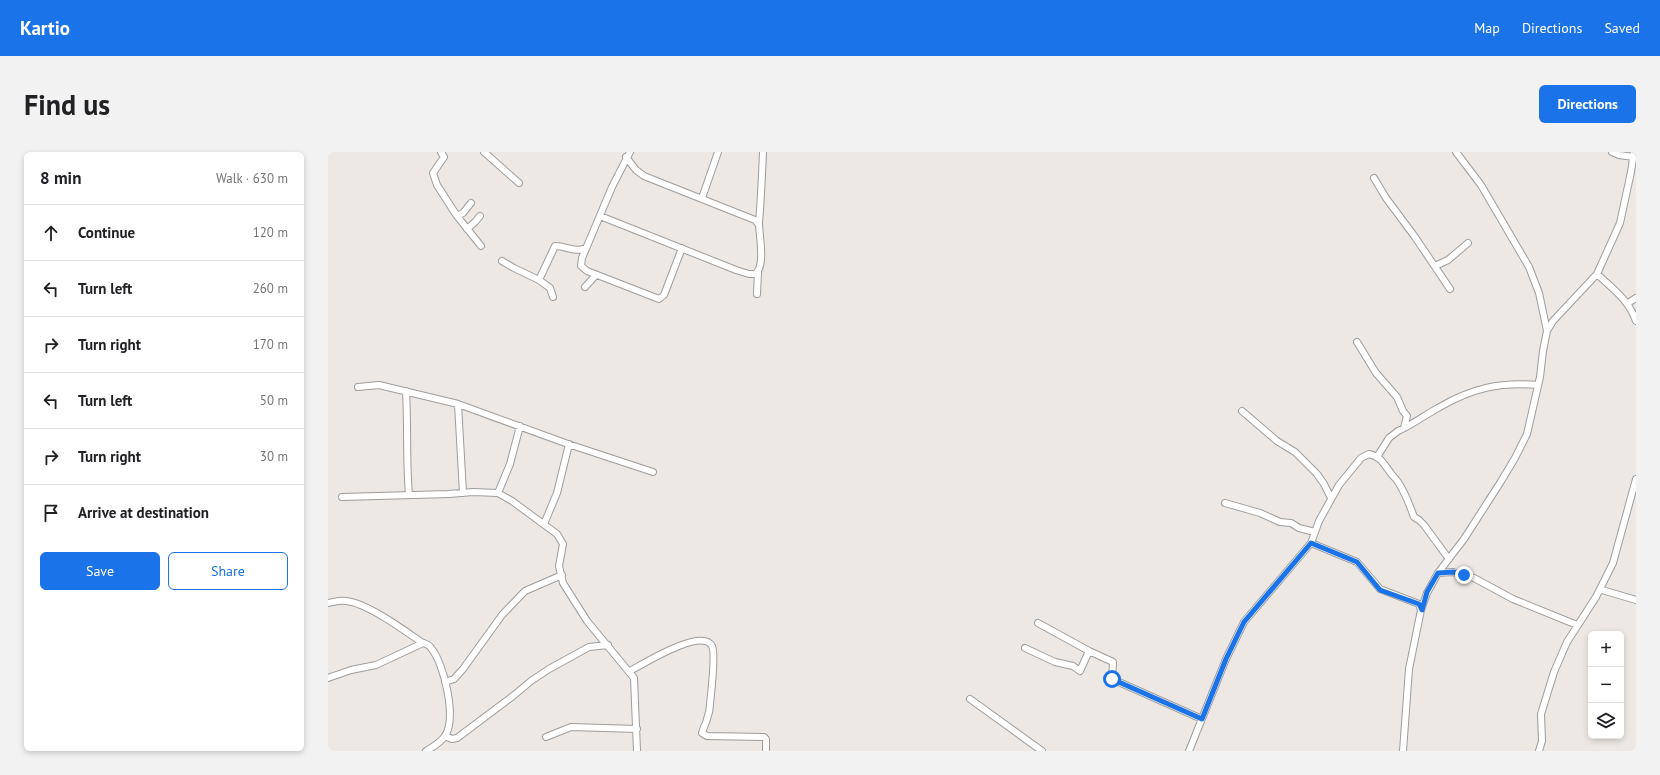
<!DOCTYPE html>
<meta charset="utf-8">
<style>
:root{--surface:#fff;--page:#f2f2f2;--text:#202124;--muted:#757577;--line:#e0e0e0;--accent:#1a73e8}
body{margin:0;font-family:"PT Sans",sans-serif;background:var(--page);color:var(--text)}
.controls{position:absolute;right:12px;bottom:12px;display:grid;overflow:hidden;border-radius:6px;box-shadow:0 2px 6px #0003}
.controls button{width:36px;height:36px;display:grid;place-items:center;padding:0;border:0;border-bottom:1px solid var(--line);background:var(--surface);color:var(--text);font:20px sans-serif}
.stop{position:absolute;width:12px;height:12px;margin:-9px;border:3px solid #1a73e8;border-radius:50%;background:#fff}
.stop.end{background:#1a73e8;border-color:#fff;box-shadow:0 1px 4px #0008}
.list{margin:0;padding:0;list-style:none}
h2{display:flex;justify-content:space-between;align-items:center;height:52px;margin:0;padding:0 16px;font-size:17px}
h2 small{font-size:13px;font-weight:400;color:var(--muted)}
.list li{display:grid;grid-template-columns:26px 1fr auto;gap:12px;align-items:center;box-sizing:border-box;height:56px;padding:0 16px;border-top:1px solid var(--line)}
.list b{display:block;font-size:15px;white-space:nowrap}
.list em{font-size:13px;font-style:normal;color:var(--muted)}
.actions{display:flex;gap:8px;padding:12px 16px}
.actions a{flex:1;padding:9px 0;border:1px solid var(--accent);border-radius:6px;text-align:center;font-size:14px;color:var(--accent)}
.actions .main{background:var(--accent);color:#fff}
.icon{flex:none;width:22px;height:22px;fill:none;stroke:currentColor;stroke-width:2;stroke-linecap:round;stroke-linejoin:round}
.map{position:relative;flex:none;width:1308px;height:599px;overflow:hidden;border-radius:6px}
header{display:flex;align-items:center;gap:24px;box-sizing:border-box;height:56px;padding:0 20px;background:var(--accent);color:#fff}
header strong{font-size:19px}
nav{display:flex;gap:22px;margin-inline-start:auto;font-size:14px}
.intro{display:flex;align-items:center;justify-content:space-between;box-sizing:border-box;height:96px;padding:0 24px}
h1{margin:0;font-size:28px}
.button{padding:10px 18px;border-radius:6px;background:var(--accent);color:#fff;font-size:14px;font-weight:700}
main{display:flex;gap:24px;padding:0 24px}
aside{flex:1;background:var(--surface);border-radius:6px;box-shadow:0 2px 6px #0003}
.map>svg:first-child{display:block}
.lines{fill:none;stroke-linecap:round;stroke-linejoin:round}
.street-casing{stroke:#9d9d9d;stroke-width:8}
.street{stroke:#fff;stroke-width:6}
.route{stroke:#1a73e8;stroke-width:5}
</style>
<header>
<strong>Kartio</strong>
<nav><a>Map</a><a>Directions</a><a>Saved</a></nav>
</header>
<div class="intro"><h1>Find us</h1><a class="button">Directions</a></div>
<main>
<aside>
<h2>8 min<small>Walk · 630 m</small></h2>
<ul class="list">
<li><svg class="icon" aria-label="ahead" viewBox="0 0 24 24"><path d="M12 20V5M6 11l6-6 6 6"/></svg><div><b>Continue</b></div><em>120 m</em></li>
<li><svg class="icon" aria-label="left" viewBox="0 0 24 24"><path d="M17 20v-9H6M10 6l-5 5 5 5"/></svg><div><b>Turn left</b></div><em>260 m</em></li>
<li><svg class="icon" aria-label="right" viewBox="0 0 24 24"><path d="M7 20v-9h11M14 6l5 5-5 5"/></svg><div><b>Turn right</b></div><em>170 m</em></li>
<li><svg class="icon" aria-label="left" viewBox="0 0 24 24"><path d="M17 20v-9H6M10 6l-5 5 5 5"/></svg><div><b>Turn left</b></div><em>50 m</em></li>
<li><svg class="icon" aria-label="right" viewBox="0 0 24 24"><path d="M7 20v-9h11M14 6l5 5-5 5"/></svg><div><b>Turn right</b></div><em>30 m</em></li>
<li><svg class="icon" aria-label="arrive" viewBox="0 0 24 24"><path d="M6 21V4h12l-3 4 3 4H6"/></svg><div><b>Arrive at destination</b></div></li>
</ul>
<div class="actions"><a class="main">Save</a><a>Share</a></div>
</aside>
<div class="map">
<svg width="1308" height="599" viewBox="0 0 1308 599">
<rect width="100%" height="100%" fill="#ede8e3"/>
<g class="lines">
<defs>
<path id="street" d="M 113,0 L 116,5 L 105,21 L 109,33 L 129,64 L 135,61 L 143,51
M 156,0 L 191,31
M 302,0 L 284,35 L 254,106 L 253,114 L 259,119 L 331,147 L 336,143 L 354,96
M 1128,0 L 1153,33 L 1201,115 L 1211,141 L 1219,179
M 1284,0 L 1291,3 L 1306,5
M 298,5 L 308,18 L 316,24 L 427,68 L 431,73
M 1046,26 L 1058,46 L 1087,85 L 1122,137
M 374,46 L 390,0
M 129,64 L 153,94
M 272,64 L 408,118 L 421,122 L 427,122 C 438,115 431,83 431,71 C 433,47 434,24 435,0
M 139,77 L 147,70 L 152,64
M 174,109 L 186,116 L 211,128 L 227,94 C 240,94 245,101 258,96
M 1107,114 L 1120,108 L 1140,91
M 1269,122 C 1284,136 1301,148 1308,169
M 211,128 L 222,136 L 225,145
M 257,135 L 268,123
M 429,142 L 430,120
M 1300,151 L 1308,146
M 1029,190 L 1048,221 L 1069,245 L 1075,259 L 1079,264 L 1076,276
M 30,235 L 51,233 L 130,252 L 240,292 L 325,320
M 78,239 C 80,274 78,308 81,343
M 130,252 L 135,341
M 914,259 L 949,289 L 967,300 L 989,322 L 996,332 L 1003,346
M 1049,305 L 1061,286 L 1070,279 C 1084,273 1097,263 1110,256 C 1144,236 1171,230 1210,233
M 170,341 L 182,312 L 192,274
M 14,345 L 121,342 L 145,340 L 170,341 L 184,349 L 229,382 L 235,392 L 231,414 L 235,431 L 259,469 L 306,526 L 309,599
M 897,351 L 932,361 L 952,370 L 963,371 L 971,376 L 987,380
M 216,372 L 229,341 L 241,292
M 983,391 L 1029,410 L 1052,437 L 1091,452 L 1093,458
M 1110,421 L 1125,420 L 1146,426 L 1185,447 L 1249,473
M 1274,438 L 1308,448
M 0,451 C 6,450 12,448 18,449 C 39,451 76,478 93,490 C 97,492 101,492 103,496 C 116,511 129,566 117,584 C 113,590 105,595 98,599
M 710,471 L 761,499
M 697,496 L 727,510 L 745,514 L 752,519 L 761,499 L 785,510 L 784,527 L 874,567
M 302,519 C 315,512 374,475 384,494 C 388,501 383,542 382,552 C 382,557 381,562 379,567 C 378,572 375,576 374,581 L 379,584 L 436,585 L 438,587 L 438,599
M 0,526 L 23,518 L 48,513 L 95,491
M 117,530 L 126,527 L 135,517 L 174,463 L 197,439 L 234,423
M 642,547 L 714,599
M 117,584 L 124,587 L 129,586 L 185,544 L 203,529 L 221,517 L 261,495 L 280,493
M 218,585 L 243,575 L 309,577
M 861,599 L 898,507 L 916,470 L 983,391 L 991,369 L 1011,333 L 1033,306 L 1041,302 C 1053,305 1055,311 1062,320 C 1064,324 1068,326 1070,330 C 1077,340 1082,354 1086,365 L 1091,368 L 1096,373 L 1121,407
M 1075,599 L 1081,517 L 1093,458 L 1099,441 L 1110,421 L 1136,387 L 1172,331 L 1187,306 L 1199,282 L 1212,225 L 1215,199 L 1219,179 L 1225,169 L 1269,122 L 1292,71 L 1303,20 L 1306,0
M 1211,599 L 1214,589 L 1213,562 L 1226,520 L 1239,490 L 1268,445 L 1285,411 L 1308,327"/>
</defs>
<use href="#street" class="street-casing"/>
<use href="#street" class="street"/>
</g>
<g class="lines">
<path class="route" d="M 784,527 L 874,567 L 898,507 L 916,470 L 983,391 L 1029,410 L 1052,438 L 1091,452 L 1094,458 L 1099,440 L 1110,421 L 1125,420 L 1136,423"/>
</g>
</svg>
<div class="controls">
<button>+</button>
<button>−</button>
<button><svg class="icon" aria-label="layers" viewBox="0 0 24 24"><path d="M12 4l9 5-9 5-9-5zM3 14l9 5 9-5"/></svg></button>
</div>
<div class="stop" style="left:784px;top:527px"></div>
<div class="stop end" style="left:1136px;top:423px"></div>
</div>
</main>
